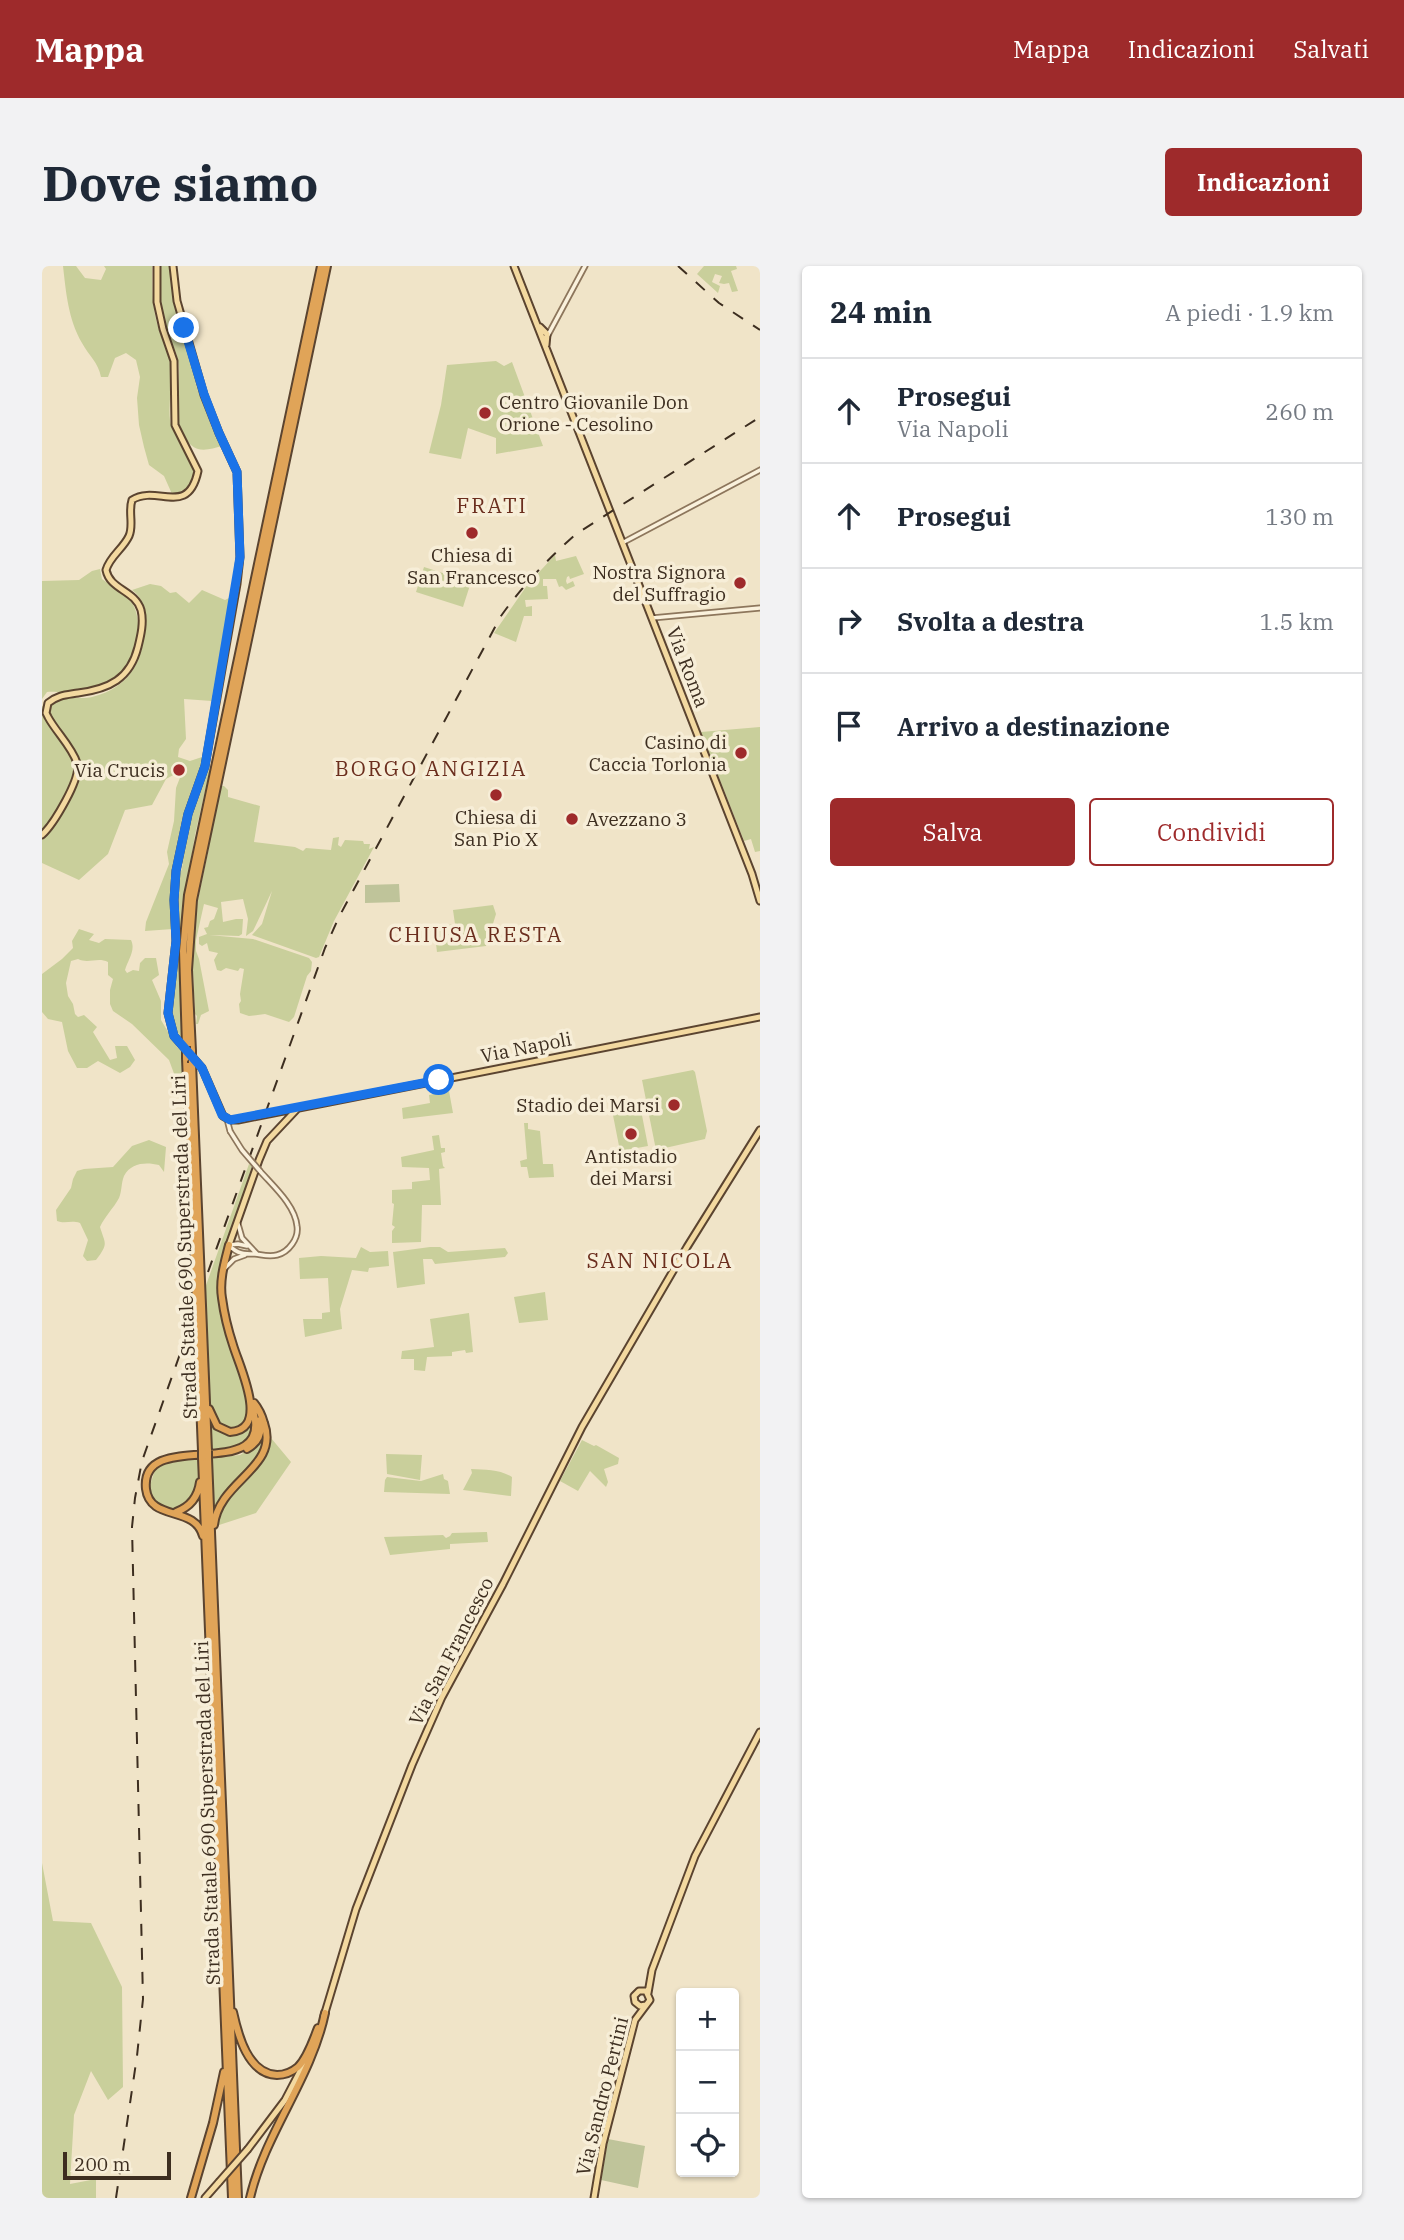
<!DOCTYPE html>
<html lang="it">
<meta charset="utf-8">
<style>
:root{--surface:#fff;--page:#f2f2f3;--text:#1f2937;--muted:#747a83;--line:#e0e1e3;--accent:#9e2a2b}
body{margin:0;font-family:"IBM Plex Serif",serif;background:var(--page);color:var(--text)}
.controls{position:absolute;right:21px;bottom:21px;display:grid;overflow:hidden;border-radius:7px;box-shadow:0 2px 5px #0004}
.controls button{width:63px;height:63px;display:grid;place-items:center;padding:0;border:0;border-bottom:2px solid var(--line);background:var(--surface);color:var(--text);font:35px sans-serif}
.scale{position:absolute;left:21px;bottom:18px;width:108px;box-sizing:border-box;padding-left:7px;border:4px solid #3d2e20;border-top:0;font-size:19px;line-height:24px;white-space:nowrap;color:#3d2e20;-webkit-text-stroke:5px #f7eed8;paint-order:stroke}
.stop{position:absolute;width:21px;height:21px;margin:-16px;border:5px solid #1a73e8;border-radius:50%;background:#fff}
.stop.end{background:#1a73e8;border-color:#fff;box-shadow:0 2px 7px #0008}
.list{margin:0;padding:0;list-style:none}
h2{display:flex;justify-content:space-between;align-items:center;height:91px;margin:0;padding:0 28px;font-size:30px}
h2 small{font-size:23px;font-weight:400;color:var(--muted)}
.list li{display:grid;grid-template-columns:46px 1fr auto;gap:21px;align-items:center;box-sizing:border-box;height:105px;padding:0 28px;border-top:2px solid var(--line)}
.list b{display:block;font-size:26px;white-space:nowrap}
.list p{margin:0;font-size:23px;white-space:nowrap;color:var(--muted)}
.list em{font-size:23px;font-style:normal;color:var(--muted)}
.actions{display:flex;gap:14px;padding:21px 28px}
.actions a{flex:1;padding:16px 0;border:2px solid var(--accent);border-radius:7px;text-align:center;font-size:24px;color:var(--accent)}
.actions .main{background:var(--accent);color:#fff}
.icon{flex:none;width:38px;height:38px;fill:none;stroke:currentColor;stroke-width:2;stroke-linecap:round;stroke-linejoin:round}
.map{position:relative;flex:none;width:718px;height:1932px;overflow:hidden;border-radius:7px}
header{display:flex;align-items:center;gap:42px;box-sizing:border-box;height:98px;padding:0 35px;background:var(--accent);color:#fff}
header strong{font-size:33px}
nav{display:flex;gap:38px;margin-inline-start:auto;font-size:24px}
.intro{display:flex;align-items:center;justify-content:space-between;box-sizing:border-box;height:168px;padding:0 42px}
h1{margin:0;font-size:49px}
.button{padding:18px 32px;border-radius:7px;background:var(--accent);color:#fff;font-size:24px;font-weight:700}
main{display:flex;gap:42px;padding:0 42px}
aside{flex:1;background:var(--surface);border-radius:7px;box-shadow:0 2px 5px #0004}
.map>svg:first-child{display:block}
.green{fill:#c9cf9b}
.cemetery{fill:#bfc49a}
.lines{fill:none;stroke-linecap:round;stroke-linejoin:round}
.minor-casing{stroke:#8d765c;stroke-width:7}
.major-casing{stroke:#5b4430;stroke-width:9}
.highway-casing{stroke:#5b4430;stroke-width:10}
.minor{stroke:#faf1dc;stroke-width:3.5}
.major{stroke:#f3d9a0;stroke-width:5}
.highway{stroke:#e0a458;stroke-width:6}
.rail{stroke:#3d2e20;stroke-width:2;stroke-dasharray:12 12;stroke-linecap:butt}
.minor-bridge-casing{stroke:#8d765c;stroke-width:7;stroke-linecap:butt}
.major-bridge-casing{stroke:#5b4430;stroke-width:9;stroke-linecap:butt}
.highway-bridge-casing{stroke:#5b4430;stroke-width:10;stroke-linecap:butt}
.minor-bridge{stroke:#faf1dc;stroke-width:3.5}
.major-bridge{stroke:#f3d9a0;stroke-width:5}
.highway-bridge{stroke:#e0a458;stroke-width:6}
.route{stroke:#1a73e8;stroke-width:9}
.poi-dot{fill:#9e2a2b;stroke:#f7eed8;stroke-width:2.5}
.labels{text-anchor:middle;stroke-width:7;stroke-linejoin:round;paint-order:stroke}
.poi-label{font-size:19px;fill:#3d2e20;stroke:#f7eed8;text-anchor:end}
.street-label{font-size:19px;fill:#3d2e20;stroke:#f7eed8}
.neighbourhood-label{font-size:21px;letter-spacing:2px;fill:#6b2e1e;stroke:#f7eed8}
</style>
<header>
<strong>Mappa</strong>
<nav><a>Mappa</a><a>Indicazioni</a><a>Salvati</a></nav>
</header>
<div class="intro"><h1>Dove siamo</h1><a class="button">Indicazioni</a></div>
<main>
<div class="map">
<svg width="718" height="1932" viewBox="0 0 718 1932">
<rect width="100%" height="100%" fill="#f0e4c8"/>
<path class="green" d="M 21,0 L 34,0 L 43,12 L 59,14 L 64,3 L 62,0 L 110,0 C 110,22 110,43 117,64 C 121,76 127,87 129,100 C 131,118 126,136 128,154 C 131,174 157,192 150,213 C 147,223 139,226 130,228 L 122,210 L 107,199 L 102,181 L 97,159 L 95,132 L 98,111 L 94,94 L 84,87 L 73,92 L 66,111 L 59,111 C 56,96 47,90 40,77 C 26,53 24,26 21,0 Z
M 118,0 L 129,0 L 133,38 L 155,122 L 170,162 L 180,180 C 169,183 158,187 149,179 C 128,162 138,124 137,101 C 136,85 127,74 123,60 C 118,40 118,20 118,0 Z
M 662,0 L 694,0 L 695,3 L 689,5 L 696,25 L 690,26 L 687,17 L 682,18 L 677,17 L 680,10 L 673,8 L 670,16 L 678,20 L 676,27 L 655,8 Z
M 454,95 L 462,100 L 470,96 L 501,180 L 454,188 L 454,172 L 426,162 L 419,193 L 387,187 L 399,139 L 405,99 Z
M 513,289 L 514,295 L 534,290 L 542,308 L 528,313 L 527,310 L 525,311 L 524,315 L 525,318 L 531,315 L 533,320 L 524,324 L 520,320 L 517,321 L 514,313 L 501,313 L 501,320 L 505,320 L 506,333 L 483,334 L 484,341 L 490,340 L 490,350 L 482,350 L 474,376 L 452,367 L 486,318 Z
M 382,301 L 429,316 L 421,341 L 374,326 Z
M 58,303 L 60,313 C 70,320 83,327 90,337 C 103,357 94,399 74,412 C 61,421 42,425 27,426 C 19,427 12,425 5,426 L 0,433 L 0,315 L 37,314 L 50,305 Z
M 108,318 L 119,320 L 128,327 L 134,326 L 147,337 L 160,324 L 183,334 L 189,331 L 170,435 L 142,433 L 144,473 L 137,483 L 136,491 L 148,495 L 163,490 C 158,508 150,525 144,543 C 132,581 128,623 131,663 L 103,665 L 104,656 L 127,598 L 125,586 L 132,555 L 134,522 L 139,509 L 135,507 L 124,513 L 110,539 L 83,544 L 66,588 L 37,614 L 0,597 L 0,440 L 6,443 C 13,425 35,435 50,431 C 88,422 102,394 103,358 C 104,344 101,332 90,324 Z
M 718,461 L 718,585 L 713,586 L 709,573 L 702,575 L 659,466 Z
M 167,497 L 168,503 L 153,569 L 140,648 L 138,688 L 141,775 L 133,762 L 129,745 L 137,686 L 136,613 C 138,606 143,600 139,594 C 144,563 152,541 163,512 C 165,506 164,502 167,497 Z
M 179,520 L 182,520 L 186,524 L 186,531 L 218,540 L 212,576 L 253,581 L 261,585 L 264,582 L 289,584 L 291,572 L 297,571 L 296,579 L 299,581 L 303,574 L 321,575 L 322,578 L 328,578 L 327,583 L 332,581 L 292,655 L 277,691 L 274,692 L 210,669 L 220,658 L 230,625 L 211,665 L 204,670 L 206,653 L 201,633 L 179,636 L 181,656 L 194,653 L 201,653 L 200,668 L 197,670 L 167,669 L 211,673 L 267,692 L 270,696 L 269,705 L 265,710 L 252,751 L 247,756 L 223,748 L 207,750 L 198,747 L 197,738 L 199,735 L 198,728 L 202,703 L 198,702 L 196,705 L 184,702 L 179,705 L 175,704 L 172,694 L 176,687 L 167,685 L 165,677 L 160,680 L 157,678 L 157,671 L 165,668 L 162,662 L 166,661 L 168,655 L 172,653 L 176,642 L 162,638 L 154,674 L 154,685 L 157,693 L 167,745 L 159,749 L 156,758 L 154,758 L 155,750 L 153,748 L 150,684 L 154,655 L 152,652 L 167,582 L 165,577 Z
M 451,639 L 454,648 L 444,680 L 395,686 L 392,661 L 413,658 L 411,644 Z
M 37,663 L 52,668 L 47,674 L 57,677 L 63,673 L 89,674 C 94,684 86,694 83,704 L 85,707 L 91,704 L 97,705 L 98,697 L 103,692 L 114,692 L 117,709 L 110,714 L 119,735 L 119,754 L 135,781 L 140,785 L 142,823 L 134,813 L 127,794 L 90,758 L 71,745 L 68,738 L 68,724 L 71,713 L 66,709 L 66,696 C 56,691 46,698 36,693 L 29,695 L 24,717 L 26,730 L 31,738 L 33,748 L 36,751 L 42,749 L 55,761 L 51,766 L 68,794 L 75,792 L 73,780 L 85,780 L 93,794 L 88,801 L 78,807 L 56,795 L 45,802 L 35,802 L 26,785 L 20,756 L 6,753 L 0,746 L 0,708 L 20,693 L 31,682 L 30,675 Z
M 651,804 L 653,806 L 665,865 L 663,873 L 614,884 L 600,814 Z
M 407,825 L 411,847 L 361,853 L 360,842 L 388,837 L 387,829 Z
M 597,834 L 606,880 L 578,885 L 569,839 Z
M 482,857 L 486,857 L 486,863 L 498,865 L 501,898 L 511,898 L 512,911 L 487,912 L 485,901 L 479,901 L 478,895 L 485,893 Z
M 397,869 L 399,882 L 403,882 L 403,886 L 399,887 L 401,900 L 403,902 L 397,903 L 399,939 L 380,939 L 379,976 L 350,977 L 350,965 L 353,961 L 350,959 L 352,938 L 350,937 L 350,924 L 370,923 L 370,916 L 388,914 L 387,902 L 360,901 L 359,891 L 392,884 L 390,870 Z
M 107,874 L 124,881 L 122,906 L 117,899 C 105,896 89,896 82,910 C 79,917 80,925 77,932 C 71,943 63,950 58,961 C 63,978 67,977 54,994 L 45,995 L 41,990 L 46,974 L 38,957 C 29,954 23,958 15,955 L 14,944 L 29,922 L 31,913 L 35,905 L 42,903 L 71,901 L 90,880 Z
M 207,898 L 210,900 L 178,1004 C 172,1046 195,1097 206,1137 L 207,1149 L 198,1161 C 178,1165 171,1157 167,1138 L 162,1025 Z
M 319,981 L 328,986 L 346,985 L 347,1000 L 327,1002 L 326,1006 L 310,1004 L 298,1043 L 300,1063 L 263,1071 L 261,1053 L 280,1053 L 280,1047 L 288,1046 L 286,1012 L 258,1013 L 257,992 L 279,990 L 314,992 Z
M 388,981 L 398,981 L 406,986 L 463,982 L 466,987 L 463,991 L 393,998 L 390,993 L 381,993 L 383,1018 L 355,1022 L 351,986 Z
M 503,1026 L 506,1054 L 477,1057 L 472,1031 Z
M 427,1047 L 431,1086 L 424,1087 L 423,1084 L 410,1086 L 410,1090 L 385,1091 L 383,1105 L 372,1104 L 372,1093 L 359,1093 L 360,1085 L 392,1081 L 388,1053 Z
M 211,1151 L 210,1172 L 194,1182 L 169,1185 L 168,1154 L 173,1160 L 188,1168 Z
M 229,1172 L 249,1196 L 214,1247 L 174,1260 L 178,1240 L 222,1191 Z
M 540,1174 L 552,1180 L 554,1179 L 577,1192 L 576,1198 L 562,1203 L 566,1216 L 564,1221 L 548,1205 L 536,1225 L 518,1215 Z
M 221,1175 L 222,1182 L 172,1242 L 170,1192 L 198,1189 Z
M 344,1188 L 380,1189 L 378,1214 L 345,1208 Z
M 157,1191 C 158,1200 160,1211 157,1219 C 147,1246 115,1255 107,1222 L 113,1204 L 127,1195 Z
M 429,1203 C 444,1204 457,1203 470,1211 L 469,1230 L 421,1224 L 430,1207 Z
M 401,1208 L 402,1213 L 406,1215 L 408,1228 L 342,1226 L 343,1214 L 345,1211 L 379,1215 Z
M 445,1266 L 446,1276 L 408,1278 L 408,1283 L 348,1289 L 342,1271 L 401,1269 L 404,1272 L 408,1270 L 410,1267 Z
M 0,1597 L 11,1655 L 49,1657 L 80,1721 L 81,1821 L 66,1834 L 49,1805 L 32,1849 L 28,1918 L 54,1913 L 54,1932 L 0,1932 Z"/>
<path class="cemetery" d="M 357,618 L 358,636 L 323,637 L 323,619 Z
M 566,1873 L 603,1880 L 596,1922 L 559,1914 Z"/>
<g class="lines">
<defs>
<path id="minor" d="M 506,69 L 543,0
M 580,277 L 718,204
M 610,352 L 718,342
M 185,853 L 188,865
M 196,958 L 200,972 L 215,988
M 187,979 L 196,978 L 205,980
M 188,980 C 195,988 203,988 213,988 C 221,989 227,991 235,989 C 247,986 257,972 255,960 C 253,939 231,920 218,905
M 183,1002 L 192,993 L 203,989"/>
<path id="major" d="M 131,0 L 135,35 L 162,129 L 177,167 L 195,206 L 198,291 L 195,318 L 163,500 L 146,548 L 134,605 L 132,634 L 134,675 L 126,747 L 132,770 L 160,802 L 181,850 L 188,854 L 196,854 L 718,751
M 472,0 L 710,608 L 718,635
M 498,61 L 505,68 L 504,79
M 0,569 C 11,559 40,512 35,497 C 30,481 14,466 6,451 L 4,447 L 6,437 C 16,429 24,429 36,427 C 67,423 88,413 96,381 C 99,369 102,356 99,344 C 93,324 68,324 64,304 C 68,290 81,283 87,270 C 92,259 86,246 90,234 C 115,218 146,252 156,205 L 133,159 L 132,95 L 121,63 L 115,36 L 115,0
M 187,979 L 217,894 L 225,875 L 256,842
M 606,1727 L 610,1704 L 653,1590 L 718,1466
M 282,1750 L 314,1643 L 370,1499 L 400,1431 L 461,1318 L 540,1161 L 645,981 L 718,864
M 206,1883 L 243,1834 L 265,1792
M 163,1932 L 177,1916
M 552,1932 L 561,1878 L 593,1754 L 608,1734 L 604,1725 L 597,1725 L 592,1730 L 593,1736 L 598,1740 L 604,1739"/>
<path id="highway" d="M 144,780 L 141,685 L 146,629 L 279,0
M 150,785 L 146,704 L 151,634 L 285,0
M 144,792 L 160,1185
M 150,797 L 166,1185
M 167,1143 L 175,1160 L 188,1166 C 229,1164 197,1100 191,1079 C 186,1064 182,1047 180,1032 C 177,1014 183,995 187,979
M 205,1183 C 217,1176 220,1168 218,1154
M 160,1192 L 190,1932
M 166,1192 L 196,1932
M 134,1246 C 148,1241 156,1231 158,1216
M 172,1259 C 177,1214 238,1202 222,1157 C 220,1150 217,1143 212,1137
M 161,1270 C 153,1239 108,1256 104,1223 C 97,1157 240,1224 209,1138
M 191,1746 C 196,1769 206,1808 235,1809 C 243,1809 250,1806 256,1801 C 266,1791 271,1774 276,1762
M 149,1932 L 171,1857 L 182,1806
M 208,1932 C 223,1867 269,1813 283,1747"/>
</defs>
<use href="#minor" class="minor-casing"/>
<use href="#major" class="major-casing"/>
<use href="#highway" class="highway-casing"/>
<use href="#minor" class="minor"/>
<use href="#major" class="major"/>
<use href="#highway" class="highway"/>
<path class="rail" d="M 636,0 L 677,37 L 718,64
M 166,1006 L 283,682 L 297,651 L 459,350 C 481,319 506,293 534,268 L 718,151
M 74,1932 L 95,1790 L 101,1733 L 90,1261 L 93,1232 L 100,1195 L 149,1057"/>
<defs>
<path id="minor-bridge" d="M 188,865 L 200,884 L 218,905"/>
<path id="major-bridge" d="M 177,1916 L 206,1883"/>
<path id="highway-bridge" d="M 144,780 L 144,792
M 150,785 L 150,797
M 160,1185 L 160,1192
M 166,1185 L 166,1192"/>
</defs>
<use href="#minor-bridge" class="minor-bridge-casing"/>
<use href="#major-bridge" class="major-bridge-casing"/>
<use href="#highway-bridge" class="highway-bridge-casing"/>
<use href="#minor-bridge" class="minor-bridge"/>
<use href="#major-bridge" class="major-bridge"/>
<use href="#highway-bridge" class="highway-bridge"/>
</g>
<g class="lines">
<path class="route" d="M 142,62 L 162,128 L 177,167 L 195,206 L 198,291 L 163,500 L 146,548 L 134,605 L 132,634 L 134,675 L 126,747 L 132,770 L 160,802 L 180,849 L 188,854 L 397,814"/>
</g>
<g class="poi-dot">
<circle cx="443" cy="147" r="7"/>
<circle cx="430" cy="267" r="7"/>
<circle cx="698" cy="317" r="7"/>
<circle cx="699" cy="487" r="7"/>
<circle cx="137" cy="504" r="7"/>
<circle cx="454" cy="529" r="7"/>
<circle cx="530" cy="553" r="7"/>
<circle cx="632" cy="839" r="7"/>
<circle cx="589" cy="868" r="7"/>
</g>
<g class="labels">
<g class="poi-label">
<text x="457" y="143" text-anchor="start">Centro Giovanile Don<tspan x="457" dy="22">Orione - Cesolino</tspan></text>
<text x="430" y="296" text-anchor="middle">Chiesa di<tspan x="430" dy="22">San Francesco</tspan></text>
<text x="684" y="313">Nostra Signora<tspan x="684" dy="22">del Suffragio</tspan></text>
<text x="685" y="483">Casino di<tspan x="685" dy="22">Caccia Torlonia</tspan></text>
<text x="123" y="511">Via Crucis</text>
<text x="454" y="558" text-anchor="middle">Chiesa di<tspan x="454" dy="22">San Pio X</tspan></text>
<text x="544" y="560" text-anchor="start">Avezzano 3</text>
<text x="618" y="846">Stadio dei Marsi</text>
<text x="589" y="897" text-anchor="middle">Antistadio<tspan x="589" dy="22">dei Marsi</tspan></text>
</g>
<g class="street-label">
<text transform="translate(646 401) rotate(69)" y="7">Via Roma</text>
<text transform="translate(484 781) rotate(-11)" y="7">Via Napoli</text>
<text transform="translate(142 981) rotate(-92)" y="7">Strada Statale 690 Superstrada del Liri</text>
<text transform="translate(409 1385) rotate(-63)" y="7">Via San Francesco</text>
<text transform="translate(165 1547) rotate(-92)" y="7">Strada Statale 690 Superstrada del Liri</text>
<text transform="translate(560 1830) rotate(-76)" y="7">Via Sandro Pertini</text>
</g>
<g class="neighbourhood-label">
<text x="450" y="247">FRATI</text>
<text x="389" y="510">BORGO ANGIZIA</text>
<text x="434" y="676">CHIUSA RESTA</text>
<text x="618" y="1002">SAN NICOLA</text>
</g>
</g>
</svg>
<div class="controls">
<button>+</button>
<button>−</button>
<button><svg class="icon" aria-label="locate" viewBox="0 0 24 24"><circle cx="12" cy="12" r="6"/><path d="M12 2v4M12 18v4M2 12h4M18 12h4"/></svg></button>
</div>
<div class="scale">200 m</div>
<div class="stop" style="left:397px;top:814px"></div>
<div class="stop end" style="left:142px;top:62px"></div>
</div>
<aside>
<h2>24 min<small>A piedi · 1.9 km</small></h2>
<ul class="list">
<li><svg class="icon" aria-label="ahead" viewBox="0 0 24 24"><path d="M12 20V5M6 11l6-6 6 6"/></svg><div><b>Prosegui</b><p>Via Napoli</p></div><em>260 m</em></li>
<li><svg class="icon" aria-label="ahead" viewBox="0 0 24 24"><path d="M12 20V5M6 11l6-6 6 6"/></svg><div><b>Prosegui</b></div><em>130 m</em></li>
<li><svg class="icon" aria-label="right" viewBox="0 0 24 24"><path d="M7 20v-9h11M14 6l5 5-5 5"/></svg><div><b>Svolta a destra</b></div><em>1.5 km</em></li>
<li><svg class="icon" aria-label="arrive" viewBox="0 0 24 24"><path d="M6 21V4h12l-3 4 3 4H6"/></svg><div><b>Arrivo a destinazione</b></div></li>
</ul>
<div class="actions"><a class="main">Salva</a><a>Condividi</a></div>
</aside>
</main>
